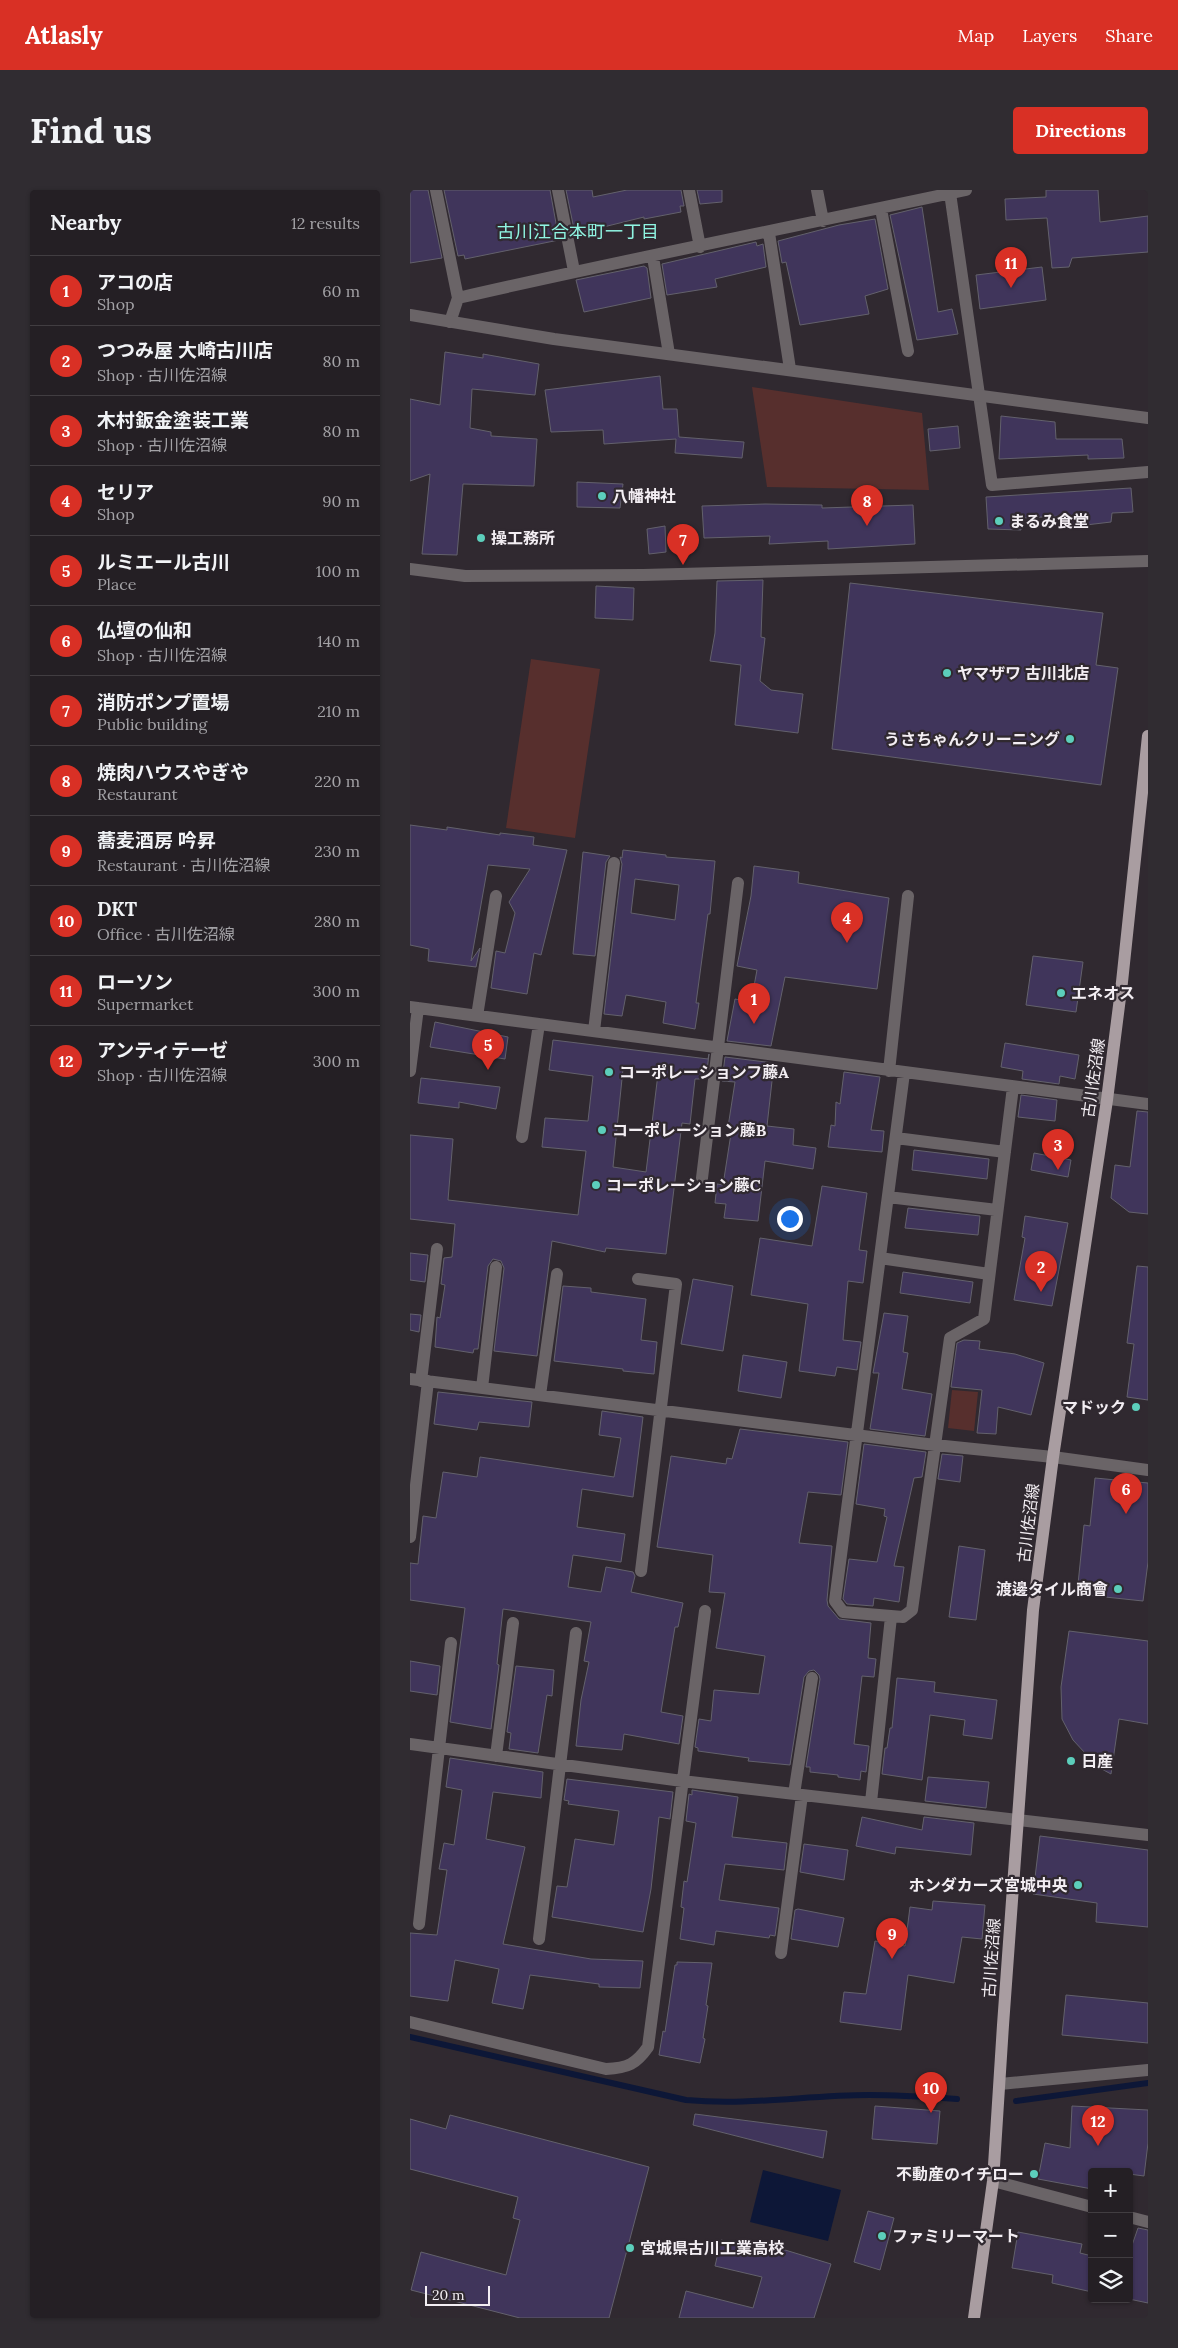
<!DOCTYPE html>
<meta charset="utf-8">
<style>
:root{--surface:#241f24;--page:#302c31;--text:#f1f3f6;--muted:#a3a2a6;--line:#413d41;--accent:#d93025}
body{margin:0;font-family:Lora,"Noto Sans JP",serif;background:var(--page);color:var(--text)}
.controls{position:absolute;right:15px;bottom:15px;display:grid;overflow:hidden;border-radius:5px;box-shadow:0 1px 4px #0004}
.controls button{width:45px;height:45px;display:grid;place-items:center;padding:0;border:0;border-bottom:1px solid var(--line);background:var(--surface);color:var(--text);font:25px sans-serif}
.scale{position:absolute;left:15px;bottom:12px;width:65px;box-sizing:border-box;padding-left:5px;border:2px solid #f3eef3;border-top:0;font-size:14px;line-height:18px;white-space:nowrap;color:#f3eef3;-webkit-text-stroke:4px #302930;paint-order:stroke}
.you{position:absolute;left:379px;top:1028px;width:18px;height:18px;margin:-12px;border:4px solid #fff;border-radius:50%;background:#1a73e8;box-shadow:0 0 0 8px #1a73e833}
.badge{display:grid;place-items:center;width:32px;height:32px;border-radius:50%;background:var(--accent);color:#fff;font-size:16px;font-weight:700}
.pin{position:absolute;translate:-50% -41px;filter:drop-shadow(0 1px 2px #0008)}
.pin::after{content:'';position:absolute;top:26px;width:18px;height:15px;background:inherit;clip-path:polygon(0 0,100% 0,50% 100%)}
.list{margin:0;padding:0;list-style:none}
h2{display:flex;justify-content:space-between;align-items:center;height:65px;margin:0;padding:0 20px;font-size:21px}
h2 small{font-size:16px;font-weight:400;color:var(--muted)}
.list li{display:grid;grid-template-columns:32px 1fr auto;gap:15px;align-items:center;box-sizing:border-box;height:70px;padding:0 20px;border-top:1px solid var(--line)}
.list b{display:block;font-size:19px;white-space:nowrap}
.list p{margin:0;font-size:16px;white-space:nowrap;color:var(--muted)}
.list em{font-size:16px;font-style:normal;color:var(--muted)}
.icon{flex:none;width:28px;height:28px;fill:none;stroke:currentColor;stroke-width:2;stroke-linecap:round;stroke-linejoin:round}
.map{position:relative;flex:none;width:738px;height:2128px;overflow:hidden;border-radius:5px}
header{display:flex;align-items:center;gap:30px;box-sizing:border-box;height:70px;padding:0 25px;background:var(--accent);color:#fff}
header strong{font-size:24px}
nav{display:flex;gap:28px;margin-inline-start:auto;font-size:18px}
.intro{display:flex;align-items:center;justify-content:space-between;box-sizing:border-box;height:120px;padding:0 30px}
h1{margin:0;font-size:35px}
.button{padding:12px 22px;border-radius:5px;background:var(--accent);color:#fff;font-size:18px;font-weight:700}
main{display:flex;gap:30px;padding:0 30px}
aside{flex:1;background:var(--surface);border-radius:5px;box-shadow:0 1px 4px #0004}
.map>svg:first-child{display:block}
.green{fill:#572f2d}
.water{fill:#0d1737}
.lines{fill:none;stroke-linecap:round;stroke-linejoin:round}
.stream{stroke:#0d1737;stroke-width:6}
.building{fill:#40355b;stroke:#63616c;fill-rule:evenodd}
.minor{stroke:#6a6467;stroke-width:12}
.tertiary{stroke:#6a6467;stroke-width:12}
.primary{stroke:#a99da1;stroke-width:12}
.poi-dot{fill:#5ccebb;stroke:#302930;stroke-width:2}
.labels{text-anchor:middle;stroke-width:4.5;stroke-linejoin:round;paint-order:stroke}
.poi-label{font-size:16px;font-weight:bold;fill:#f3eef3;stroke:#302930;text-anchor:start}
.street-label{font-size:16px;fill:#f3eef3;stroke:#302930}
.neighbourhood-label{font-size:18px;fill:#8ff5e2;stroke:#302930}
</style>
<header>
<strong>Atlasly</strong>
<nav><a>Map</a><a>Layers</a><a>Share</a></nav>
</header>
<div class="intro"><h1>Find us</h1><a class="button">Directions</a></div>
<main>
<aside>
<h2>Nearby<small>12 results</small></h2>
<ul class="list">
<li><span class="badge">1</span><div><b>アコの店</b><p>Shop</p></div><em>60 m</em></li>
<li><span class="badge">2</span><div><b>つつみ屋 大崎古川店</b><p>Shop · 古川佐沼線</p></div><em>80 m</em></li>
<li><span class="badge">3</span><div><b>木村鈑金塗装工業</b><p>Shop · 古川佐沼線</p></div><em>80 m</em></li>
<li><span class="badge">4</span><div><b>セリア</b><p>Shop</p></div><em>90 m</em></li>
<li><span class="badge">5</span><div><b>ルミエール古川</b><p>Place</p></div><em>100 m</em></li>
<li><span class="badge">6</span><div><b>仏壇の仙和</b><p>Shop · 古川佐沼線</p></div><em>140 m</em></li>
<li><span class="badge">7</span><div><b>消防ポンプ置場</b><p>Public building</p></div><em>210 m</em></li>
<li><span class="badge">8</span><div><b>焼肉ハウスやぎや</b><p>Restaurant</p></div><em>220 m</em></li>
<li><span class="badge">9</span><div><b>蕎麦酒房 吟昇</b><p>Restaurant · 古川佐沼線</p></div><em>230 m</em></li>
<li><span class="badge">10</span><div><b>DKT</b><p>Office · 古川佐沼線</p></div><em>280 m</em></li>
<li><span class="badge">11</span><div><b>ローソン</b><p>Supermarket</p></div><em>300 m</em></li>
<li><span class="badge">12</span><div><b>アンティテーゼ</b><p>Shop · 古川佐沼線</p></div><em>300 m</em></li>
</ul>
</aside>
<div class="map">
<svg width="738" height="2128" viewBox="0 0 738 2128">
<rect width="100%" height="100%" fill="#302930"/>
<path class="green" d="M 342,197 L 512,223 L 519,300 L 357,297 Z
M 121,469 L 190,479 L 165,648 L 96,638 Z
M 542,1200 L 568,1202 L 564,1241 L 538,1238 Z"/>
<path class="water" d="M 353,1980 L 431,2000 L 418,2051 L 340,2032 Z"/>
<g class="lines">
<path class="stream" d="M 0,1847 L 276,1910 C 340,1916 397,1905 459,1905 C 488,1905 518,1907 547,1909
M 606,1911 L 738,1893"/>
</g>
<path class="building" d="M 0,0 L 18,0 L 32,68 L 0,73 Z
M 34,0 L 140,0 L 149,50 L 55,69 L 54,65 L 48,66 Z
M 156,0 L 182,0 L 183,7 L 217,0 L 271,0 L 274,16 L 270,16 L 271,22 L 234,29 L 234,27 L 165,44 Z
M 287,0 L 312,0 L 312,12 L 290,14 Z
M 636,0 L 688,0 L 690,32 L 738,26 L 738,62 L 662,68 L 659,77 L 642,78 L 637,28 L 596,30 L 595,9 L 636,7 Z
M 512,17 L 528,122 L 542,119 L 548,144 L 507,150 L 480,25 Z
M 465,29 L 478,99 L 455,106 L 459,124 L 390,135 L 376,72 L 372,73 L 368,51 L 429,35 Z
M 346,52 L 347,56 L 353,54 L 356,77 L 305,89 L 307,97 L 257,105 L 252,74 Z
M 234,76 L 237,78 L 241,108 L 174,122 L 166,90 Z
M 632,77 L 636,110 L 570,119 L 566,85 Z
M 35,162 L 73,168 L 73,164 L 129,174 L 125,205 L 62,199 L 60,238 L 81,242 L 81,246 L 127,249 L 124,296 L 53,294 L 47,365 L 12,364 L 20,284 L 0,291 L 0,209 L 30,215 Z
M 250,186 L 253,219 L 267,219 L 269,247 L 334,252 L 332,268 L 265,263 L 266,249 L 194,254 L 193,240 L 141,242 L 135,200 Z
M 591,226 L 645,232 L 646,249 L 712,249 L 714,268 L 678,269 L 678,265 L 589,269 Z
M 548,236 L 550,258 L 520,261 L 518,239 Z
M 167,292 L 213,294 L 210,318 L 167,317 Z
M 721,298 L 723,322 L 702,323 L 701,332 L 659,337 L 653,326 L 612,328 L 611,340 L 578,339 L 576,307 Z
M 355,314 L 412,315 L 412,318 L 503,315 L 505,354 L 418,359 L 418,351 L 359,354 L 360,346 L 294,348 L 292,316 Z
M 255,336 L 256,362 L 239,364 L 237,339 Z
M 353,390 L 351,447 L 355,448 L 350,491 L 361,500 L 393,504 L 388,543 L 325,535 L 331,475 L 300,471 L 305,443 L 307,391 Z
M 440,393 L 693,423 L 686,475 L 708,478 L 691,595 L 422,559 Z
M 186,396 L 224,398 L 223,430 L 185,428 Z
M 0,635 L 37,640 L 37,637 L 90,645 L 90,643 L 124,647 L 123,655 L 157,660 L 131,765 L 124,763 L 117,804 L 81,798 L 86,761 L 95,763 L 105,723 L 99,712 L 120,679 L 78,675 L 61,771 L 70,758 L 66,777 L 18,771 L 19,759 L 0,755 Z
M 213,660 L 256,665 L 256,667 L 305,671 L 300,724 L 298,724 L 286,813 L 289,813 L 285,839 L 253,833 L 256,812 L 216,805 L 212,826 L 194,824 L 212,674 L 210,667 L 212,668 ZM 225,689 L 269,695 L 265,730 L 221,723 Z
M 173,662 L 200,666 L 196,672 L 185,766 L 163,764 Z
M 344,676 L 389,682 L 388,693 L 479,708 L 467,799 L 375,787 L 361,856 L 317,851 L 325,809 L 341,812 L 347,780 L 327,776 L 341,706 Z
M 623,766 L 673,772 L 666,822 L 616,815 Z
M 25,832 L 98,847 L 95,869 L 20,857 Z
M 143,850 L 298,869 L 299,864 L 296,889 L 285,889 L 280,934 L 272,933 L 256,1064 L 196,1058 L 195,1062 L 142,1051 L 127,1166 L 84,1161 L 94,1078 L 91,1071 L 83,1069 L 78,1076 L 68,1159 L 64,1159 L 63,1163 L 25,1157 L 27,1127 L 30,1128 L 35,1095 L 31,1094 L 34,1068 L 42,1067 L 45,1034 L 0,1029 L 0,945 L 43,949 L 38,1010 L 168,1025 L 176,961 L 132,957 L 135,928 L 178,931 L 183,886 L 139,880 ZM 213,879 L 248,884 L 236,982 L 203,977 Z
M 595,853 L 669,865 L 665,889 L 650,886 L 649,894 L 612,889 L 613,881 L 591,877 Z
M 315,867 L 364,873 L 357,936 L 384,939 L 383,955 L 406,958 L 403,979 L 355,971 L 348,1031 L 314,1028 L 316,1014 L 305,1013 L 307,994 L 313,995 L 322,937 L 318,937 L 325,892 L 312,891 Z
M 434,882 L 470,887 L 461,940 L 474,941 L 472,962 L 418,957 L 421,935 L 425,936 L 426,912 L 430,914 Z
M 11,888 L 90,897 L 86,919 L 49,912 L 49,918 L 8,913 Z
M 611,905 L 647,910 L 645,931 L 608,927 Z
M 727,921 L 738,922 L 738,1024 L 719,1022 L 701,1008 L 705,975 L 720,977 Z
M 504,960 L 579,969 L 577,989 L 502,980 Z
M 624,963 L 661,970 L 658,987 L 621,980 Z
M 412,996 L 457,1003 L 449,1060 L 457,1061 L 453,1093 L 438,1091 L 433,1150 L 451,1152 L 447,1180 L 427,1177 L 425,1186 L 389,1181 L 398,1114 L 341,1105 L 350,1048 L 402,1056 Z
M 498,1018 L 570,1026 L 568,1045 L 495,1038 Z
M 615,1026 L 658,1033 L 642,1116 L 604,1110 L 615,1048 L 612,1047 Z
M 0,1063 L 18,1065 L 15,1092 L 0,1090 Z
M 727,1076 L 738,1077 L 738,1210 L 717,1207 L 724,1154 L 717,1153 Z
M 493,1082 L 563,1092 L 560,1113 L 490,1103 Z
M 283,1089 L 323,1096 L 313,1161 L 271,1154 Z
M 153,1096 L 181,1098 L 181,1102 L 236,1109 L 231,1150 L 247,1152 L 244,1184 L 213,1181 L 213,1179 L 144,1171 Z
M 474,1123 L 498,1126 L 493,1162 L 498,1163 L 492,1199 L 522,1204 L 515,1246 L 460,1239 L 469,1183 L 463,1183 Z
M 0,1124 L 11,1125 L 9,1142 L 0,1140 Z
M 554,1150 L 570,1151 L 569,1159 L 605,1164 L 634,1173 L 621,1225 L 588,1217 L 586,1244 L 567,1243 L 572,1200 L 541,1197 L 547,1153 Z
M 333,1165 L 377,1172 L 371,1208 L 328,1201 Z
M 28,1202 L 122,1212 L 119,1237 L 69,1232 L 67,1240 L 24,1234 Z
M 192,1221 L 233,1227 L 223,1307 L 172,1299 L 167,1337 L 215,1344 L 211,1372 L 163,1365 L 158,1397 L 191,1402 L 196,1377 L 223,1382 L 225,1386 L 221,1402 L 273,1413 L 268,1437 L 265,1437 L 251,1522 L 273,1526 L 269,1554 L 214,1544 L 212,1560 L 166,1556 L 171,1510 L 179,1472 L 174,1471 L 181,1432 L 93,1419 L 87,1474 L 89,1475 L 81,1539 L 40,1532 L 55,1418 L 0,1410 L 0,1373 L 8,1374 L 13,1326 L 26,1328 L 33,1282 L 67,1287 L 70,1267 L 204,1287 L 211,1248 L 189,1245 Z
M 330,1239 L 438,1252 L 431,1305 L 398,1302 L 389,1353 L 422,1356 L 417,1410 L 418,1416 L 429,1429 L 461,1433 L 458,1468 L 466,1469 L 464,1487 L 452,1486 L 444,1554 L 459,1556 L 456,1582 L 451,1581 L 450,1590 L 428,1587 L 428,1585 L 400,1582 L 400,1577 L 396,1577 L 410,1489 L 409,1485 L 404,1480 L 399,1481 L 394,1487 L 380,1575 L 338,1571 L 339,1568 L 288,1561 L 288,1558 L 285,1557 L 289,1529 L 301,1531 L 304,1500 L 349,1504 L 355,1466 L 306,1458 L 315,1403 L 299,1402 L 303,1365 L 247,1357 L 261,1266 L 316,1274 L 317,1268 L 322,1269 Z
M 454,1254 L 516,1262 L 512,1287 L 504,1288 L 484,1376 L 494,1377 L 489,1412 L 464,1408 L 463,1416 L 437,1414 L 433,1409 L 439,1369 L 467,1372 L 477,1327 L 474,1326 L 475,1319 L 446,1314 Z
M 532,1264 L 553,1266 L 550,1292 L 528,1289 Z
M 685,1288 L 738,1293 L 738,1372 L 733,1411 L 667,1404 L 674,1335 L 680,1336 Z
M 549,1356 L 575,1360 L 566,1430 L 539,1427 Z
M 659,1441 L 738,1451 L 738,1534 L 709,1529 L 701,1584 L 688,1577 L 663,1550 L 652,1529 L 651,1497 Z
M 0,1471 L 30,1476 L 27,1505 L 0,1501 Z
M 106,1476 L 144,1480 L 142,1506 L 137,1505 L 128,1563 L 99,1559 L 101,1543 L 97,1542 Z
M 487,1488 L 525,1492 L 524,1502 L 587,1510 L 582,1549 L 553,1545 L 555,1530 L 520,1525 L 512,1590 L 472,1584 L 475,1558 L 477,1558 L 480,1538 L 482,1538 Z
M 40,1568 L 133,1582 L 131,1608 L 83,1602 L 76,1649 L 115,1657 L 93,1754 L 181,1769 L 233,1771 L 230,1798 L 189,1797 L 189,1794 L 120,1785 L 113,1819 L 82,1813 L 89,1779 L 45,1770 L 38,1811 L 0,1806 L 0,1743 L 27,1745 L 37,1680 L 29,1679 L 34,1653 L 44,1655 L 52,1600 L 36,1597 Z
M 518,1587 L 579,1592 L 576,1618 L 515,1611 Z
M 157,1589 L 263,1602 L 260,1629 L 249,1627 L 241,1699 L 233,1742 L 142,1727 L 147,1696 L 157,1697 L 165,1649 L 204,1655 L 209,1621 L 158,1614 L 159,1611 L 154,1610 Z
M 282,1600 L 328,1607 L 322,1647 L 377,1653 L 374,1680 L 315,1674 L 309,1710 L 369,1718 L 365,1746 L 360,1745 L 359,1748 L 306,1741 L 304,1755 L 270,1749 L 274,1718 L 271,1717 L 274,1691 L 277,1692 L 286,1633 L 276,1631 L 279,1604 L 282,1605 Z
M 452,1627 L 512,1640 L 514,1627 L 564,1633 L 561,1665 L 486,1657 L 485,1664 L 446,1656 Z
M 630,1646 L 738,1660 L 738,1737 L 686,1732 L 687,1713 L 623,1704 Z
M 394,1654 L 438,1660 L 434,1690 L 390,1682 Z
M 523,1711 L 575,1715 L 572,1749 L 552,1747 L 544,1793 L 498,1785 L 491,1840 L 430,1832 L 434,1802 L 456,1804 L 465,1751 L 495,1756 L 500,1717 L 522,1720 Z
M 388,1719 L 434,1728 L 428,1757 L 381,1749 L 385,1720 Z
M 267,1772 L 302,1773 L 296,1815 L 298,1816 L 293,1848 L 295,1849 L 290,1873 L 249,1865 L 253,1841 L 255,1842 L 265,1775 L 267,1775 Z
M 656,1805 L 738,1813 L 738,1853 L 652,1845 Z
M 465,1916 L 530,1921 L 527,1954 L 462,1949 Z
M 662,1916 L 738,1920 L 738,1953 L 734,1986 L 719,1984 L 719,1982 L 682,1982 L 682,1999 L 628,1989 L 635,1953 L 660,1958 Z
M 285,1924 L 417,1941 L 413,1968 L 283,1935 Z
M 40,1925 L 239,1977 L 199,2128 L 110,2128 L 1,2100 L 11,2062 L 96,2085 L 110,2030 L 103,2028 L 108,2007 L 0,1979 L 0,1929 L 36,1939 Z
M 458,2021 L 484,2028 L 470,2080 L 444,2072 Z
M 728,2038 L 738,2040 L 738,2113 L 719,2109 L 719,2064 Z
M 608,2042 L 672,2054 L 670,2063 L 682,2066 L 682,2102 L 642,2093 L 643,2085 L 602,2078 Z
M 311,2050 L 360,2061 L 362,2056 L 421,2074 L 404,2128 L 269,2128 L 276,2101 L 343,2118 L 352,2087 L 305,2076 Z"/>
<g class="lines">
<path class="minor" d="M 26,0 L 48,108
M 148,0 L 164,81
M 279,0 L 290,57
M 407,0 L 413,31
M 540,3 L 582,295 L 738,282
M 471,19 L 498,161
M 359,43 L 380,179
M 243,67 L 259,164
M 40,132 L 48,108 C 217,69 387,36 556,0
M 0,379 L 55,386 L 233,385 L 738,371
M 0,817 L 738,914
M 67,826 L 86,706
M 184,841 L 204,673
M 0,881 L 8,818
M 479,881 L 498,706
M 494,883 L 425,1411 L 433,1422 L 493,1427 L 502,1420 L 540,1148 L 574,1129 L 603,897
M 112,947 L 129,834
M 486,948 L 595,962
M 292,988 L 328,693
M 478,1007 L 587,1020
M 470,1068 L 579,1084
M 228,1089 L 266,1094 L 231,1381
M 0,1189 L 525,1255 L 643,1267 L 738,1280
M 11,1191 L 27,1059
M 72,1198 L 86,1077
M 130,1205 L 147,1084
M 0,1347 L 18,1191
M 0,1554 L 272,1591 L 738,1645
M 86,1566 L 103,1433
M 384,1604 L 402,1488
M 461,1612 L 481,1427
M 9,1734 L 41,1453
M 129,1749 L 166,1443
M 371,1763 L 392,1605
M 0,1832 L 196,1879 C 218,1878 226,1874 238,1857 L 295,1421
M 590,1894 L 738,1880
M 583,1991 L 682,2017
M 719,2027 L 738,2032"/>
<path class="tertiary" d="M 0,125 L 144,149 L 738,228"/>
<path class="primary" d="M 564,2128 L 583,1991 L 593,1835 L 623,1420 L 643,1267 L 697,910 L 712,792 L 738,546"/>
</g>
<g class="poi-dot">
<circle cx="192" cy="306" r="5"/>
<circle cx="589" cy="331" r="5"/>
<circle cx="71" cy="348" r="5"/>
<circle cx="537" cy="483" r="5"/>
<circle cx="660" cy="549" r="5"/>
<circle cx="651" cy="803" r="5"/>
<circle cx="199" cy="882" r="5"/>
<circle cx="192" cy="940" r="5"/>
<circle cx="186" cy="995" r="5"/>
<circle cx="726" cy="1217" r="5"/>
<circle cx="708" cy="1399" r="5"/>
<circle cx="661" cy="1571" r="5"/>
<circle cx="668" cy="1695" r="5"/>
<circle cx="624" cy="1984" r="5"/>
<circle cx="472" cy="2046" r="5"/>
<circle cx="220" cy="2058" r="5"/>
</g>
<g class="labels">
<g class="poi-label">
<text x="202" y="312">八幡神社</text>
<text x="599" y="337">まるみ食堂</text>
<text x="81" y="354">操工務所</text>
<text x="547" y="489">ヤマザワ 古川北店</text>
<text x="650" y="555" text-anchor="end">うさちゃんクリーニング</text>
<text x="661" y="809">エネオス</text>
<text x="209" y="888">コーポレーションフ藤A</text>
<text x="202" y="946">コーポレーション藤B</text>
<text x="196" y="1001">コーポレーション藤C</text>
<text x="716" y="1223" text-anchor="end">マドック</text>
<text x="698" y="1405" text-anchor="end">渡邊タイル商會</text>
<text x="671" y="1577">日産</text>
<text x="658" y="1701" text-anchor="end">ホンダカーズ宮城中央</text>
<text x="614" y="1990" text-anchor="end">不動産のイチロー</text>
<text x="482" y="2052">ファミリーマート</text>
<text x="230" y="2064">宮城県古川工業高校</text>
</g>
<g class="street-label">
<text transform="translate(683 888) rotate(-82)" y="6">古川佐沼線</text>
<text transform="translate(618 1333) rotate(-83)" y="6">古川佐沼線</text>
<text transform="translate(581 1768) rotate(-86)" y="6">古川佐沼線</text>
</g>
<g class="neighbourhood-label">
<text x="168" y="48">古川江合本町一丁目</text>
</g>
</g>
</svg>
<div class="controls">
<button>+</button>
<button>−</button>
<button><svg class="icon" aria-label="layers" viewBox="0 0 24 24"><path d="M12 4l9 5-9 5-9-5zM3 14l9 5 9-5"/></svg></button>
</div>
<div class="scale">20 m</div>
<div class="you"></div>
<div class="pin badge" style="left:344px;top:834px">1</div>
<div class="pin badge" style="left:631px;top:1102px">2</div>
<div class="pin badge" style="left:648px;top:980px">3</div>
<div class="pin badge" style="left:437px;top:753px">4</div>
<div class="pin badge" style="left:78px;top:880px">5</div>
<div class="pin badge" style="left:716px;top:1324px">6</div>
<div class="pin badge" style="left:273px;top:375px">7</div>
<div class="pin badge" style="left:457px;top:336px">8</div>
<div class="pin badge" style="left:482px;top:1769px">9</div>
<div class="pin badge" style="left:521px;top:1923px">10</div>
<div class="pin badge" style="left:601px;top:98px">11</div>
<div class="pin badge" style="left:688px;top:1956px">12</div>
</div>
</main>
